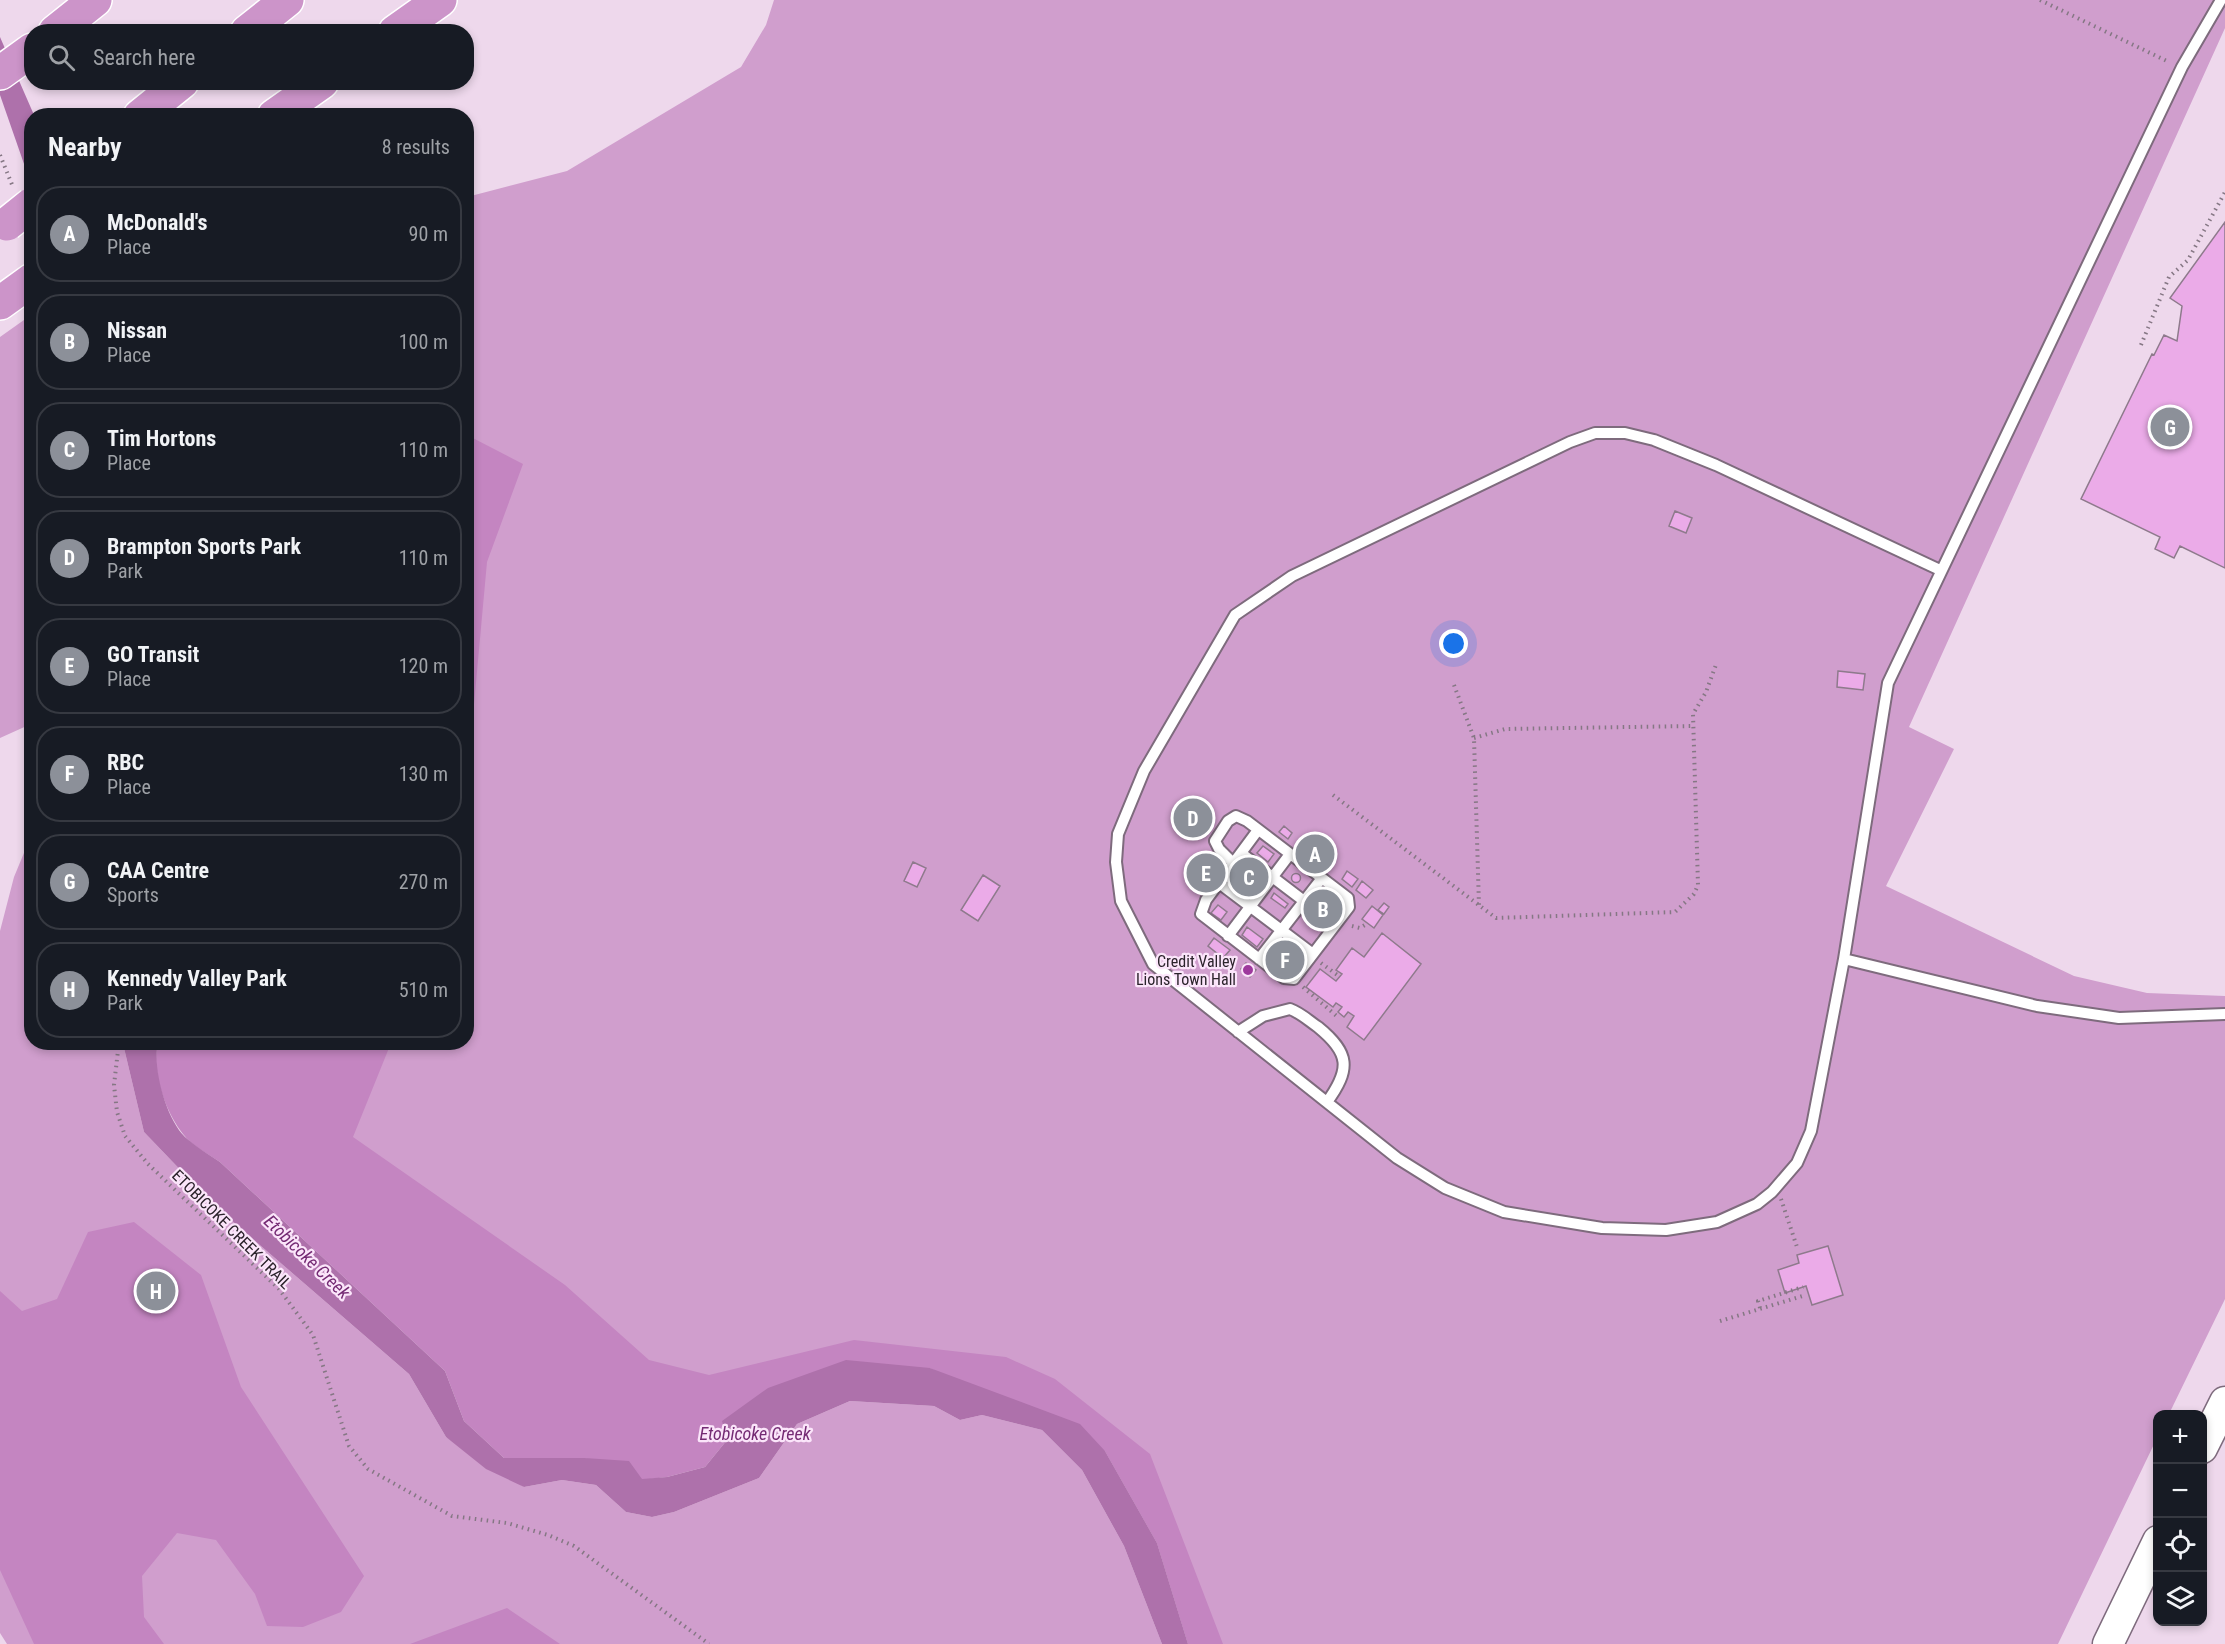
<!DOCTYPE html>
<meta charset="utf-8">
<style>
:root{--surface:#171b24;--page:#20242c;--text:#f1f3f6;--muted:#9ea1a6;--line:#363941;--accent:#8c9099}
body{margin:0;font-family:"Roboto Condensed",sans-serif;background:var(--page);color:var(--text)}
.controls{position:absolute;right:18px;bottom:18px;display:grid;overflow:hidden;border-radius:12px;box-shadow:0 3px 9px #0003}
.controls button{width:54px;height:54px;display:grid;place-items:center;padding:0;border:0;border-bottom:2px solid var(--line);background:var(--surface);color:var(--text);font:30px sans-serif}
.you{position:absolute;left:1454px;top:644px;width:21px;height:21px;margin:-15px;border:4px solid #fff;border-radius:50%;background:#1a73e8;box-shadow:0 0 0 9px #1a73e833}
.badge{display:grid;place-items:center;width:39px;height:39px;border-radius:50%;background:var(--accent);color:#fff;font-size:20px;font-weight:700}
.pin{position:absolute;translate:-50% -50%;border:3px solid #fff;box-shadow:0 2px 6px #0006}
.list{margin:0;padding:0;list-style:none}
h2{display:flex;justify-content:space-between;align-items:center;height:78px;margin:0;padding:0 24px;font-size:26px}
h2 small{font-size:20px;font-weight:400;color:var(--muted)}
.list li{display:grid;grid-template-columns:39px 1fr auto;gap:18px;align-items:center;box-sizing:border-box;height:96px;margin:0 12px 12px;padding:0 12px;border:2px solid var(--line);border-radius:24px}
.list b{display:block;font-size:22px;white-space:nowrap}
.list p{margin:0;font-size:20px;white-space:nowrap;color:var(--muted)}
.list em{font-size:20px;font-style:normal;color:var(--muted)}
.icon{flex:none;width:33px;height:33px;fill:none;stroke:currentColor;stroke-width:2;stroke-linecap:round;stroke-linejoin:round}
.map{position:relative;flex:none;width:2225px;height:1644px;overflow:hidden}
.search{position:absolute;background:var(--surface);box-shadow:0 3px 9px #0003;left:24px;top:24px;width:450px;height:66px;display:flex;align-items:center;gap:15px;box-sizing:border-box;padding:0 21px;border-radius:24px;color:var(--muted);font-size:22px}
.panel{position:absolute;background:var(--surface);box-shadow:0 3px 9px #0003;left:24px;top:108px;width:450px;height:942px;border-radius:24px}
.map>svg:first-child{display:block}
.green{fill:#d09ecd}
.forest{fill:#c485c1}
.water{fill:#ae71ab}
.building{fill:#ebabe8;stroke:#8e7a8c;stroke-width:1.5}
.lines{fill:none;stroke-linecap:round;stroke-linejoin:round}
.service-casing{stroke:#7e6b7d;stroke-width:14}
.secondary-casing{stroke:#7e6b7d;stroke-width:33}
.motorway-casing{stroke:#fff;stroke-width:36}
.path{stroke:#857784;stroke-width:4;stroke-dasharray:1.5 4.5;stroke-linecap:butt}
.service{stroke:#fff;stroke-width:10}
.secondary{stroke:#fff;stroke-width:30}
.motorway{stroke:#cc94c9;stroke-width:33}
.motorway-bridge-casing{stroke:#fff;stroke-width:36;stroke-linecap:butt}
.motorway-bridge{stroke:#cc94c9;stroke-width:33}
.poi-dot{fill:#9e399d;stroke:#fbe5fa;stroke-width:2}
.labels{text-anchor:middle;stroke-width:4.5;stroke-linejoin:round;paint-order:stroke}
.poi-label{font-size:16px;fill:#2b232b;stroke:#fbe5fa;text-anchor:end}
.street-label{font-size:16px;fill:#2b232b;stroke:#fbe5fa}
.water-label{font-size:18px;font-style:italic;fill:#742a73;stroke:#fbe5fa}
</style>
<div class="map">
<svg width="2225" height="1644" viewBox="0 0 2225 1644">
<rect width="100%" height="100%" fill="#eed8ec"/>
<path class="green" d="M 774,0 L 2225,0 L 2225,28 L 1909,727 L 1954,749 L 1886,886 L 2074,976 L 2147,993 L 2225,996 L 2225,1299 L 2169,1414 L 2158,1414 L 2157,1438 L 2058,1644 L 1188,1644 L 1157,1543 L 1105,1451 L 929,1368 L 722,1421 L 158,1042 L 466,1042 L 467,197 L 567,171 L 741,67 L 766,25 Z
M 31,315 L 31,724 L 0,738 L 0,337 Z
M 31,836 L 32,1042 L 127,1043 L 124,1048 L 144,1132 L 216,1207 L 409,1374 L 446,1437 L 524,1487 L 562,1480 L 596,1485 L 626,1512 L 652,1517 L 674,1512 L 759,1478 L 797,1424 L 850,1401 L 934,1406 L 960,1420 L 982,1415 L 1042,1430 L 1082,1470 L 1124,1546 L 1162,1644 L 7,1644 L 0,1633 L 0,931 L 14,877 Z"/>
<path class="forest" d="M 467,435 L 523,464 L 487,562 L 467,781 Z
M 158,1042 L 391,1043 L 353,1137 L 565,1285 L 649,1360 L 709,1375 L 854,1340 L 1006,1357 L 1055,1379 L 1150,1454 L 1223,1644 L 1188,1644 L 1157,1543 L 1105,1451 L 930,1368 L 727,1440 L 705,1467 L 667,1477 L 642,1480 L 585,1458 L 504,1458 L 464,1421 L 445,1371 L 220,1162 C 208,1154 191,1145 183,1134 C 165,1111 151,1071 158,1042 Z
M 134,1222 L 201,1275 L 241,1387 L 364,1576 L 341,1612 L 303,1627 L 267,1626 L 255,1594 L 216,1540 L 177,1533 L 142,1576 L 144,1617 L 164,1644 L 34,1644 L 0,1570 L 0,1291 L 22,1311 L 57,1299 L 88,1232 Z
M 507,1608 L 560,1644 L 410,1644 Z"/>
<path class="water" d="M 0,37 L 34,115 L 32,116 L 31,184 L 0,95 Z
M 127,1042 L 158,1043 C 152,1067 166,1119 185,1137 C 195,1146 208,1154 220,1162 L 445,1371 L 464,1421 L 504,1458 L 585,1458 L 629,1461 L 642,1479 L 667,1477 L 705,1467 L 727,1440 L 722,1421 L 768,1388 L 846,1360 L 930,1368 L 1080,1424 L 1105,1451 L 1157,1543 L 1188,1644 L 1162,1644 L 1124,1546 L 1082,1470 L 1042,1430 L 982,1415 L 960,1420 L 934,1406 L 850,1401 L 797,1424 L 759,1478 L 674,1512 L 652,1517 L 626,1512 L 596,1485 L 562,1480 L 524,1487 L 486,1469 L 446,1437 L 409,1374 L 216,1207 L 144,1132 L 124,1048 Z"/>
<path class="building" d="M 2225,222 L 2225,568 L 2180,546 L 2174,558 L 2155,549 L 2160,537 L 2081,499 L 2152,354 L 2154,355 L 2164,335 L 2177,341 L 2182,306 L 2170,298 Z
M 1675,511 L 1692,518 L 1686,533 L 1669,526 Z
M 1838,671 L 1865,674 L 1863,690 L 1837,687 Z
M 1284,826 L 1292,833 L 1288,839 L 1279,832 Z
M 1263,846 L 1274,854 L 1268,862 L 1257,853 Z
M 1310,846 L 1324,856 L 1319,863 L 1305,852 Z
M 913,862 L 926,868 L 917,887 L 904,881 Z
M 1208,864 L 1214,868 L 1202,882 L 1197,878 Z
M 1243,869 L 1257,880 L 1254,883 L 1242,875 Z
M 1347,871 L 1358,879 L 1352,887 L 1342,879 Z
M1291.5 878a4.5 4.5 0 1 1 9 0a4.5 4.5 0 1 1-9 0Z
M 983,875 L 1000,886 L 978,921 L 961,910 Z
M 1362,881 L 1373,890 L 1366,898 L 1356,890 Z
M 1274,893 L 1288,904 L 1285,908 L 1271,898 Z
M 1326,895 L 1335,902 L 1335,906 L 1316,926 L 1308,919 L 1322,896 Z
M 1384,903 L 1389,907 L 1384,914 L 1378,910 Z
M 1218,905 L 1227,912 L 1221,920 L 1211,913 Z
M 1372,906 L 1383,915 L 1374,928 L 1362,919 Z
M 1247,927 L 1263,939 L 1257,947 L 1242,935 Z
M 1382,933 L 1421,964 L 1364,1040 L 1347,1027 L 1354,1016 L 1348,1012 L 1344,1017 L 1338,1012 L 1342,1007 L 1336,1003 L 1333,1007 L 1306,987 L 1320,969 L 1336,981 L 1342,974 L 1336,970 L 1352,948 L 1364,957 Z
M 1214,938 L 1230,950 L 1223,958 L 1208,946 Z
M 1282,953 L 1290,959 L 1287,967 L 1279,961 Z
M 1246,963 L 1256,970 L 1250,977 L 1241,969 Z
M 1828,1246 L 1843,1295 L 1812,1305 L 1806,1286 L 1785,1293 L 1778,1270 L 1799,1263 L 1797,1255 Z"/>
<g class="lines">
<defs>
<path id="service" d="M 1940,570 L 1716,465 L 1654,440 L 1625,433 L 1595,433 L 1570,442 L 1292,576 L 1235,615 L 1144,771 L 1118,834 L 1116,862 L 1121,901 L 1153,964 L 1397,1158 L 1445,1188 L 1504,1212 L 1602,1228 L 1666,1230 L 1717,1222 L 1757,1204 L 1772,1192 L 1797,1163 L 1811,1131 L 1844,959 L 1888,683 L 2182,67 L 2221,0
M 1241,853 L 1304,901
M 1233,863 L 1219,849 L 1215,841 L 1228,821 L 1236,816 L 1247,821 L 1348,898 L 1349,907 L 1294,979 L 1284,978 L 1201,914 L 1206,900 L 1258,830
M 1219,883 L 1313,954
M 1228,936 L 1290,854
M 1259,959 L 1322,878
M 1844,959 L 2037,1006 L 2119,1018 L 2225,1014
M 1238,1032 L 1263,1016 L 1290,1009 C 1301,1013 1309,1021 1318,1027 C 1350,1053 1351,1069 1327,1102"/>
<path id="secondary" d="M 2202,1448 L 2225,1402
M 2108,1644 L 2158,1541"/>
<path id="motorway" d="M 55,32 L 95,0
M 247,32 L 287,0
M 395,32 L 440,0
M 0,73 L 32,50
M 140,116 L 182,82
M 274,116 L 322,82
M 0,303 L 32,280"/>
</defs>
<use href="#service" class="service-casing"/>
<use href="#secondary" class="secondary-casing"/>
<use href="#motorway" class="motorway-casing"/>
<path class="path" d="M 2040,0 L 2169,62
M 0,155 L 13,187
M 2141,345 L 2169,277 L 2188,260 L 2225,192
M 1454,685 L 1474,738 L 1479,906
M 1474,738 L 1505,729 L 1693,726
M 1333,795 L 1496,918 L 1675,912 L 1694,894 L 1698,885 L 1693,714 L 1706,692 L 1717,662
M 1352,926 L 1360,928 L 1368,923
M 1321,963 L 1340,977
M 1303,987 L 1339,1018
M 119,1042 L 114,1085 L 117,1112 L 125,1136 L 148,1164 L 279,1289 L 313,1335 L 349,1446 L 368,1469 L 452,1516 L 507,1523 L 548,1535 L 574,1546 L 709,1644
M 1781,1199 L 1798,1250
M 1760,1308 L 1758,1301 L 1803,1287
M 1720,1321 L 1806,1295"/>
<use href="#service" class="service"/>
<use href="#secondary" class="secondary"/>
<use href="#motorway" class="motorway"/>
<defs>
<path id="motorway-bridge" d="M 7,224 L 32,204"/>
</defs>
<use href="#motorway-bridge" class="motorway-bridge-casing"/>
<use href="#motorway-bridge" class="motorway-bridge"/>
</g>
<circle class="poi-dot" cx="1248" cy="970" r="6"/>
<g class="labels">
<g class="poi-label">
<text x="1236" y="967">Credit Valley<tspan x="1236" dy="18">Lions Town Hall</tspan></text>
</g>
<g class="street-label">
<text transform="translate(232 1229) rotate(45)" y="6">ETOBICOKE CREEK TRAIL</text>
</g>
<g class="water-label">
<text transform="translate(307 1257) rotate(44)" y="6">Etobicoke Creek</text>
<text x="755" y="1440">Etobicoke Creek</text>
</g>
</g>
</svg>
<div class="controls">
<button>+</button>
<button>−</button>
<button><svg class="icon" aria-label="locate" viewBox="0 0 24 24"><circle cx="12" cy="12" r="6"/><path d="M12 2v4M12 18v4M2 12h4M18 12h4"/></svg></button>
<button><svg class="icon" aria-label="layers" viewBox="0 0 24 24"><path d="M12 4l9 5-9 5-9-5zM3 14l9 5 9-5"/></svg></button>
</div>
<div class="you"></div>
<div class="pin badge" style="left:1315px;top:854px">A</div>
<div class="pin badge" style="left:1323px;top:909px">B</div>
<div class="pin badge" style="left:1249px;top:877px">C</div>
<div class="pin badge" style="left:1193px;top:818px">D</div>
<div class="pin badge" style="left:1206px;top:873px">E</div>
<div class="pin badge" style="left:1285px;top:960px">F</div>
<div class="pin badge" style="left:2170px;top:427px">G</div>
<div class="pin badge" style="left:156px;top:1291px">H</div>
<div class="search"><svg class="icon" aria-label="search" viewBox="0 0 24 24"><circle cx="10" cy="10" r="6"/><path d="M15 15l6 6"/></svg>Search here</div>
<section class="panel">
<h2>Nearby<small>8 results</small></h2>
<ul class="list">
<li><span class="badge">A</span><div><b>McDonald's</b><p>Place</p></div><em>90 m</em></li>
<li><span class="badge">B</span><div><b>Nissan</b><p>Place</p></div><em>100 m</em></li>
<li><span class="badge">C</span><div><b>Tim Hortons</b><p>Place</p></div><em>110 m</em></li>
<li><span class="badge">D</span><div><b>Brampton Sports Park</b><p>Park</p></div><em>110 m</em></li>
<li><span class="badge">E</span><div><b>GO Transit</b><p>Place</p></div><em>120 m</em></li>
<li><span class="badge">F</span><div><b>RBC</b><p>Place</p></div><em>130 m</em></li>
<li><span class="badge">G</span><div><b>CAA Centre</b><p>Sports</p></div><em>270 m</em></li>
<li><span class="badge">H</span><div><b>Kennedy Valley Park</b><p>Park</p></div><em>510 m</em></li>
</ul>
</section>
</div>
